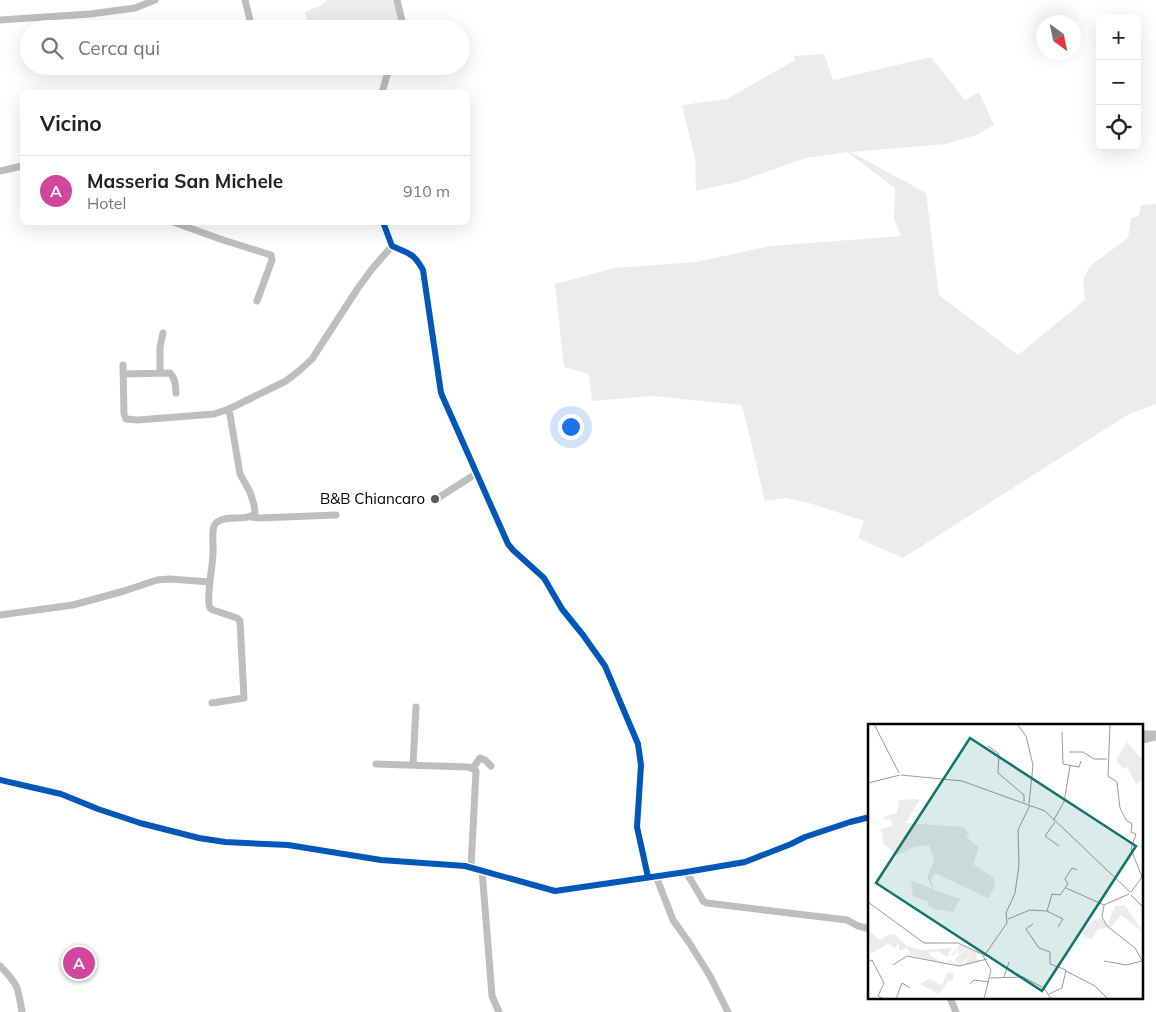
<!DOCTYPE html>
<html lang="it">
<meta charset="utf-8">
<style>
:root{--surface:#fff;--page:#f2f2f2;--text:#222;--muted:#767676;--line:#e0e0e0;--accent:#595959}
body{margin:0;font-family:Mulish,sans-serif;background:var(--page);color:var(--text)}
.controls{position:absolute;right:15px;top:15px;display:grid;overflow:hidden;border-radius:8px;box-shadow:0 5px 20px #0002}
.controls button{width:45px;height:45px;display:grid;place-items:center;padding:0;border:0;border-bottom:1px solid var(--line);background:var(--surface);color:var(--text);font:25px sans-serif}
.compass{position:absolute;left:1036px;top:15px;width:45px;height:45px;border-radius:50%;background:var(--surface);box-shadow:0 5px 20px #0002;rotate:147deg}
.you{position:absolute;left:570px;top:426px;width:18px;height:18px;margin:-12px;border:4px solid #fff;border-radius:50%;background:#1a73e8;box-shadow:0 0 0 8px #1a73e833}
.badge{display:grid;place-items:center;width:32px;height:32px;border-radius:50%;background:var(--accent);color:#fff;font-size:16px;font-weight:700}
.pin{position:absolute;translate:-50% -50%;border:2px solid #fff;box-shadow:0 1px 5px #0006}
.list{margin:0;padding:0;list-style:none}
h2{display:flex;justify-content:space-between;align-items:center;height:65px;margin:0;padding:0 20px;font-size:21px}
h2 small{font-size:16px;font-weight:400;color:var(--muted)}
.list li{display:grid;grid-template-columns:32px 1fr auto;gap:15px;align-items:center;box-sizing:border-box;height:70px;padding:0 20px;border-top:1px solid var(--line)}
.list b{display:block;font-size:19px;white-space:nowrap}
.list p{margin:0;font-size:16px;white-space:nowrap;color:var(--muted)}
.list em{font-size:16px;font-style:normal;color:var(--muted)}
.icon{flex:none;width:28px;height:28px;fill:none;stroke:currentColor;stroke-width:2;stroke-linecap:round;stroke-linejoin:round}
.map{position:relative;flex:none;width:1156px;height:1012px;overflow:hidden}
.search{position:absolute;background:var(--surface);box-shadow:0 5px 20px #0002;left:20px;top:20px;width:450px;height:55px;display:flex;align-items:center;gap:12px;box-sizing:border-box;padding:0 18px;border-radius:28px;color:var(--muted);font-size:19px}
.panel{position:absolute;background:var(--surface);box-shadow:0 5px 20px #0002;left:20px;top:90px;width:450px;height:135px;border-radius:8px}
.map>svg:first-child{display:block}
.green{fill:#ececec}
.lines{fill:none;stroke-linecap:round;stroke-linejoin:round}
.minor{stroke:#bebebe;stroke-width:7}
.cycleway-casing{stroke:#fff;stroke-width:9}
.cycleway{stroke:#0057b8;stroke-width:6}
.poi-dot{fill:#595959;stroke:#fff;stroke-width:2}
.labels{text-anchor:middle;stroke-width:5;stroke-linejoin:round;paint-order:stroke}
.poi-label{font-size:15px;fill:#000;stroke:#fff;text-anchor:end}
.inset-road{fill:none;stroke:#999;stroke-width:1}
.view{fill:#0f766e;fill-opacity:0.15;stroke:#0f766e;stroke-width:2.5}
.inset-edge{fill:none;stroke:#000;stroke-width:2.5}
</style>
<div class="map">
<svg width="1156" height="1012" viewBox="0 0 1156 1012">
<rect width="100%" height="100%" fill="#fff"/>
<path class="green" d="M 328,0 L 395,0 L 401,29 L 309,28 L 305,12 L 320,6 Z
M 824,54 L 833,80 L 931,57 L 965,100 L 979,92 L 994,125 L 976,135 L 946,144 L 851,152 L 926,193 L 939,295 L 1018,355 L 1085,300 L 1083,280 L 1090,266 L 1128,238 L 1131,218 L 1139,215 L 1141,205 L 1156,204 L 1156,404 L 1129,414 L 903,558 L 858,538 L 864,521 L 809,503 L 785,498 L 765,501 L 742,405 L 651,396 L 592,401 L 589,374 L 564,367 L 555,284 L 614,268 L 696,262 L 770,246 L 901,236 L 894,219 L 895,188 L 847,152 L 806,158 L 741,181 L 696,191 L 695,158 L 682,105 L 727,99 L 795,60 L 794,56 Z"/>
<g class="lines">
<path class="minor" d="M 245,0 L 250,20 L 251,29
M 397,0 L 404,29
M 0,20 L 90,14 L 135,8 L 155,0
M 382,92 L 390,66
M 0,171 L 22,166
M 173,222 L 223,240 L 271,255 L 272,260 L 257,301
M 383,222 L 392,246 C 409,254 413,252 423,270 L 441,393 L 508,544 L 513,550 L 544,578 L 562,609 L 583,635 L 605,666 L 638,744 L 641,765 L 637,827 L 648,877
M 123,365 L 124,414 L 126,419 L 138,420 L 214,414 L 229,409 L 286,381 L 300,370 L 312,359 L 358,288 L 372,269 L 392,246
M 160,373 L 160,347 L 163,333
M 123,374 L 170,373 C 175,378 176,385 176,393
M 438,498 L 477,473
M 251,517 L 260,518 L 336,515
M 0,615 L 73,605 L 124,591 L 157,580 L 170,579 L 210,582
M 212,703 L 244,698 L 240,621 L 237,618 L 213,610 L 210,608 L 209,605 C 207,587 214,565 213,546 C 213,540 212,532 214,526 C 215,524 216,522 219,521 C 229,515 243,521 253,515 L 255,512 L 254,505 L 250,492 L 240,474 L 229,409
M 1142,734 L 1156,734
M 1142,740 L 1156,737
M 376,764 L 467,767 C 471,768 474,768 476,771 L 471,867
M 413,765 L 416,707
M 473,768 L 480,758 L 485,760 L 491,766
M 0,780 L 61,794 L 98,809 L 140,823 L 199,838 L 225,842 L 288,845 L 381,860 L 465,866 L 555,891 L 686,872 L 745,862 L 791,844 L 805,837 L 850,822 L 870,817
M 482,870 L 492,996 L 499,1012
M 686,872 L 701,897 L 703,901 L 707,903 L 847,920 L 858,926 L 870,929
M 656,876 L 673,920 L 690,944 L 710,976 L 728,1012
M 0,966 C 18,984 18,987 22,1012
M 950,998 L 956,1012"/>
<defs>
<path id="cycleway" d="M 383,222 L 392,246 C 409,254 413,252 423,270 L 441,393 L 508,544 L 513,550 L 544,578 L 562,609 L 583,635 L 605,666 L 638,744 L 641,765 L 637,827 L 648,877
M 0,780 L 61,794 L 98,809 L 140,823 L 199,838 L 225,842 L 288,845 L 381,860 L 465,866 L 555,891 L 686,872 L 745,862 L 791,844 L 805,837 L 850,822 L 870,817"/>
</defs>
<use href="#cycleway" class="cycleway-casing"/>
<use href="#cycleway" class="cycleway"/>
</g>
<circle class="poi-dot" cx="435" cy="499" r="5"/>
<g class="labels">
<g class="poi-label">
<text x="425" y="504">B&amp;B Chiancaro</text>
</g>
</g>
<g transform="translate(868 724)">
<rect width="275" height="275" fill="#fff"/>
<path d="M 259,18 L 273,34 L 275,32 L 275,55 L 268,60 L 259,43 L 255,45 L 248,36 ZM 48,75 L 51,76 L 38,99 L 96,103 L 101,110 L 98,112 L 111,124 L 105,140 L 126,154 L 127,162 L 120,174 L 67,149 L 63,156 L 66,166 L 92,175 L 85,188 L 65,185 L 60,182 L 61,178 L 45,172 L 43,156 L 65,165 L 59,153 L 66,137 L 61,121 L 46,123 L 29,131 L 15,119 L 15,110 L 12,106 L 25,101 L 22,95 L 16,96 L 15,93 L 29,89 L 31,76 ZM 257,181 L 275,208 L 253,191 L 243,203 L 230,205 L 223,216 L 215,210 L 214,206 L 226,196 L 233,194 L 239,201 L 247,182 ZM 0,206 L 12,216 L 22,210 L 27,211 L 39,222 L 53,226 L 84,224 L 79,233 L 70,227 L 60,229 L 72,238 L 43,231 L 39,224 L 31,227 L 31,220 L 26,224 L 21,219 L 3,230 ZM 92,220 L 112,229 L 108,233 L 112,238 L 96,240 L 106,227 L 92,242 L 80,238 L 78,235 L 90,240 L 86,236 L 98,225 L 89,231 L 91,224 L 86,231 L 83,232 ZM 79,249 L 85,249 L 85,257 L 80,257 L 71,270 L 52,260 L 61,255 L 74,261 Z" fill="#ececec"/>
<path class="inset-road" d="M 6,0 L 31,49M 149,0 L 158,12 L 165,41 L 161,80M 242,0 L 240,52 L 249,58 L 252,84 L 258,96 L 264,100 L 263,108 L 268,110 L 263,125 L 274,153 L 263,168M 194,8 L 195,40 L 211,43 L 213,37M 120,22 L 131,30 L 130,49 L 156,71 L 156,78M 201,28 L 215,28 L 226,35 L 239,35M 33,51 L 94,57 L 177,87 L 262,168M 0,59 L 32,51M 185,97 L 196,78 L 202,42M 187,98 L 177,112 L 191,122M 198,164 L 236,181M 261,170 L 236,181 L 234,193 L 239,202 L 267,224 L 275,238M 263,171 L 275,183M 0,178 L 56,219 L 90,219 L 114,230 L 123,246 L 116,275M 179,187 L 184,170 L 192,171 L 200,160 L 197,155 L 204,144 L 209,146M 140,195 L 162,186 L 179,187 L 195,195 L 190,203M 165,200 L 158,205 L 171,224 L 182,228 L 182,240 L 198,246 L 194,264 L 181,270M 116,232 L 139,199 L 138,189 L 147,169 L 151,141 L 150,106 L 162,81M 236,237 L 258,241 L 274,237M 0,238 L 4,236 L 16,259 L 10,272 L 16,275M 25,241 L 39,232 L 91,242 L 119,235M 198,247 L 227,262 L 240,275M 136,253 L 141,238M 122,254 L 155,253 L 176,264 L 183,275M 102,260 L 106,256 L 121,258M 28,275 L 34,259 L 42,264"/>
<path class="view" d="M 102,14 L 268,122 L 174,267 L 8,159 Z"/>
<rect width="275" height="275" class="inset-edge"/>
</g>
</svg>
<div class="controls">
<button>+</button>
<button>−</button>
<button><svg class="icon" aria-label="locate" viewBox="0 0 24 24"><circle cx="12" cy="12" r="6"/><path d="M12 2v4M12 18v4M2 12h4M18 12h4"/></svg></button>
</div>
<svg class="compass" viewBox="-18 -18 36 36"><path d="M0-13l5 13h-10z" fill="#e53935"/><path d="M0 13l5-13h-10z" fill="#767676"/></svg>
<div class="you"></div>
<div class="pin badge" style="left:79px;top:963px;background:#d1479c">A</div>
<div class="search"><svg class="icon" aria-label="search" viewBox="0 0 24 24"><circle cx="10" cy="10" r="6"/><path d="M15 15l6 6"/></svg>Cerca qui</div>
<section class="panel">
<h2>Vicino<small></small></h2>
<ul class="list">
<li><span class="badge" style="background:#d1479c">A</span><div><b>Masseria San Michele</b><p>Hotel</p></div><em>910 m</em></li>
</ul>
</section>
</div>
